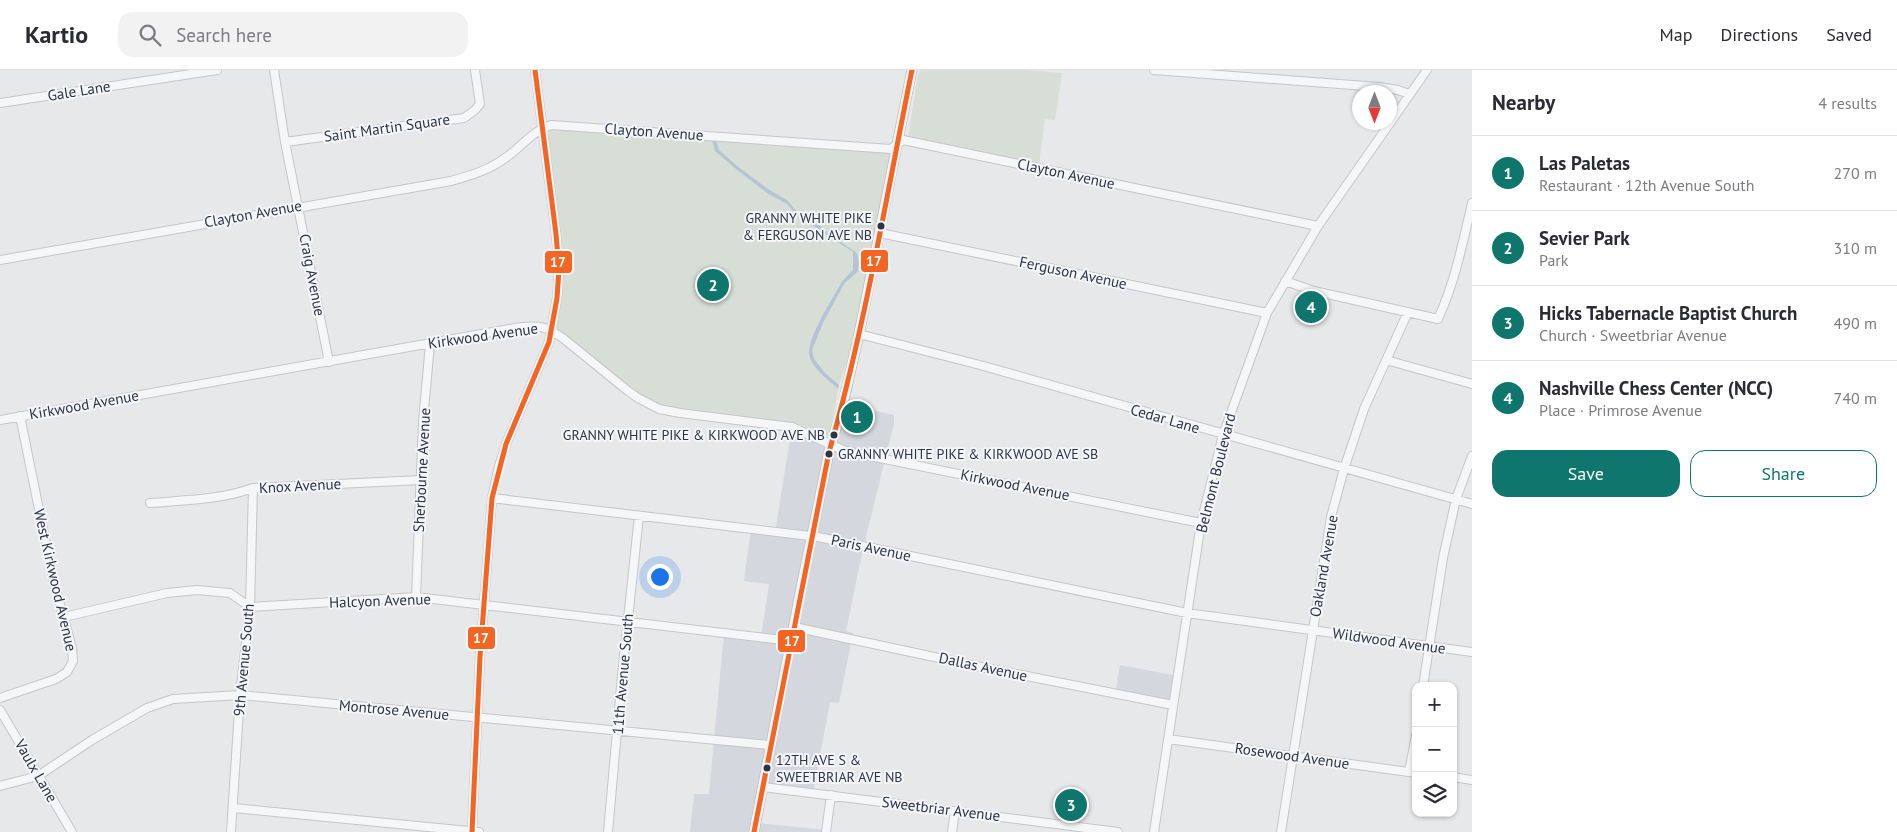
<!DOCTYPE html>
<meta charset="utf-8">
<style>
:root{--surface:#fff;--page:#f2f2f3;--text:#2b2b33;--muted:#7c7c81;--line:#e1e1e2;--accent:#0f766e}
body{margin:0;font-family:"PT Sans",sans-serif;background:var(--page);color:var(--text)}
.controls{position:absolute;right:15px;bottom:15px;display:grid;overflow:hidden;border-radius:10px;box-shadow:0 1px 4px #0004}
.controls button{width:45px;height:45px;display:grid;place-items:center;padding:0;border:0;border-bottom:1px solid var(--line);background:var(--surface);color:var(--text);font:25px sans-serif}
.compass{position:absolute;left:1352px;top:15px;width:45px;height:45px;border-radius:50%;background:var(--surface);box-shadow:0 1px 4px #0004;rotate:180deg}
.you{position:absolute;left:659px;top:506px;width:18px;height:18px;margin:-12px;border:4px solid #fff;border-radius:50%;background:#1a73e8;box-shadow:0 0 0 8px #1a73e833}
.badge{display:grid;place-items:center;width:32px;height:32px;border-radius:50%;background:var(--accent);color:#fff;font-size:16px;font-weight:700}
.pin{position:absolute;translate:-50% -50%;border:2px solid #fff;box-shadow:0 1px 5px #0006}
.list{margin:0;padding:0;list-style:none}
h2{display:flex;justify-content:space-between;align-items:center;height:65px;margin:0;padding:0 20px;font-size:21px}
h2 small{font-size:16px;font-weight:400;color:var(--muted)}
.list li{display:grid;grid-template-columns:32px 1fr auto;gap:15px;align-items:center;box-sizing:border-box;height:75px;padding:0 20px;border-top:1px solid var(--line)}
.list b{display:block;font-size:19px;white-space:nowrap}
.list p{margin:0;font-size:16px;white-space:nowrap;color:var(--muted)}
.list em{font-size:16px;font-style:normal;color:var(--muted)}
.actions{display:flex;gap:10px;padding:15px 20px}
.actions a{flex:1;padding:11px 0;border:1px solid var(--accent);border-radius:15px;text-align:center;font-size:18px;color:var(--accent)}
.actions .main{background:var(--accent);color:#fff}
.icon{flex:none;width:28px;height:28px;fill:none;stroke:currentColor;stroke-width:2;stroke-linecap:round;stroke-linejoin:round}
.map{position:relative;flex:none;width:1472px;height:762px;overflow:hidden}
header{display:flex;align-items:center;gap:30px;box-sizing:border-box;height:70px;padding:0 25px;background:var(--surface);border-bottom:1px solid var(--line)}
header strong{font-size:24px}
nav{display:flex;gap:28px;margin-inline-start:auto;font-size:18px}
.search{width:350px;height:45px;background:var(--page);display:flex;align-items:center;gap:12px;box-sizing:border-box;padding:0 18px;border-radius:15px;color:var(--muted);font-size:19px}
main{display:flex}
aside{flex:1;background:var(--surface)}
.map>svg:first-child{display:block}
.built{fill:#d4d7dd}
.green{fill:#d6ded6}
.water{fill:#b4c4d5}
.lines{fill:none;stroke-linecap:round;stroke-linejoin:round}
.minor-casing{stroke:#c4c6c8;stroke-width:10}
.major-casing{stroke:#c2c5c8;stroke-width:11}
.minor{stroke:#f5f6f7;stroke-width:8}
.major{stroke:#f8f8f8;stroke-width:9}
.bus-1-casing{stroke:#f4f6f9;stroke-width:9}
.bus-1{stroke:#f26522;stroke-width:5}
.bus-dot{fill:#2b3445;stroke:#f4f6f9;stroke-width:2}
.labels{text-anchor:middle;stroke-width:4;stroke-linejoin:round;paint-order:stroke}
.bus-label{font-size:14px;fill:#2b3445;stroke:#f4f6f9;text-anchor:end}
.street-label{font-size:15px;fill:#2b3445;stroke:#f4f6f9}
.line-badge{stroke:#f4f6f9;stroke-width:2}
.badge-label{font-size:14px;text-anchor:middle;font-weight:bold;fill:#fff}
</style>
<header>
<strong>Kartio</strong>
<div class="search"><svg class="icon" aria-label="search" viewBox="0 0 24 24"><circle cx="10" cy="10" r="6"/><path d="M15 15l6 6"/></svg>Search here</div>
<nav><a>Map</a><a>Directions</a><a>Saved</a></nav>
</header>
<main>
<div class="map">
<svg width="1472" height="762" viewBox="0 0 1472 762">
<rect width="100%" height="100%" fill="#e6e8ea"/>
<path class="built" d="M 843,334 L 894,345 L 894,353 L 862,483 L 846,561 L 853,563 L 839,633 L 830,632 L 813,723 L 763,717 L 756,753 L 826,760 L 826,762 L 690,762 L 694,724 L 709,724 L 724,563 L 761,567 L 769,514 L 744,511 L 751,459 L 775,462 L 792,357 L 831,375 Z
M 1120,595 L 1178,606 L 1173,635 L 1115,624 Z"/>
<path class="green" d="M 921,0 L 1023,0 L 1062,3 L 1055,50 L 1045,49 L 1039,94 L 908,67 L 918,5 Z
M 545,57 L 891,82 L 853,273 L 839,315 L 829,367 L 799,355 L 671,339 C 627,325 591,287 556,257 L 561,228 Z"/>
<path class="water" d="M 712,70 L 716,70 L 719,80 L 737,96 L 768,119 L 787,130 L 799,144 L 820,156 L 827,163 L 857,183 L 859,193 L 858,201 L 844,214 L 823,253 L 812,280 L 814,289 L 825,303 L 839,315 L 838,319 C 829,310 815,301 810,288 C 804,272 832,230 840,215 C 843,209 849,205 853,200 L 853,182 L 797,145 L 787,134 L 767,123 L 736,99 L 715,81 Z"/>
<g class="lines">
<defs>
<path id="minor" d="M 274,0 L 285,72 L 329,292
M 1154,0 L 1379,17 L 1398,20 L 1409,24
M 0,33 L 217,0
M 285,72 L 464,48 L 475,40 L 480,34 L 475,0
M 880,163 L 1267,243
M 0,190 L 451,111 C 472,105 490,100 508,86 C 522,76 534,60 551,55 L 891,79 L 903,70 L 1318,156
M 1285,211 L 1314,221 L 1438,249 C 1455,212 1463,172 1472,133
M 859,264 L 980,295 L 1472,434
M 1386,290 L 1472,314
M 0,350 L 515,258 C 538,255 545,255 564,269 L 628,321 L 638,328 L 659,339 L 680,343 L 792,357 L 845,381 L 1201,453
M 492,428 L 818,467 L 1187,543 L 1472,582
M 150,433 C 184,430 220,430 253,418 L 421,410
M 416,527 L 423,351 L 430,274
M 64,547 L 167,523 L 197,520 L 230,523 L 250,537 L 416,527 L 791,571
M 794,557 L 981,597 L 1173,635
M 1423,616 L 1443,488 L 1456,429 L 1472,386
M 0,628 L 56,609 L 67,602 L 73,591 L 72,578 L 54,513 L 20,346
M 0,640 L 72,762
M 1168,669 L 1416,703
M 1409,702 L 1416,665
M 1453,707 L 1472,710
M 0,716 L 38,706 L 92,670 L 147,638 L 173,629 L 240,625 L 770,675
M 763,717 L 1118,762
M 234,738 L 479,762
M 231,762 L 240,625 L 250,537 L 253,418
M 472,762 L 480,587 L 492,428 L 499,396 L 506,374 L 549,272 L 557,228 L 559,199 L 556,164 L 535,0
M 608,762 L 622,605 L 639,446
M 826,762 L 831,725
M 952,762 L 955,741
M 1154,762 L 1201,453 L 1223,365 L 1267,243 L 1318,156 L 1427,0
M 1281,762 L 1331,447 L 1344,399 L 1364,339 L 1408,242"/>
<path id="major" d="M 754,762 L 801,518 L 829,382 L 843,334 L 859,264 L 912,0"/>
</defs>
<use href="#minor" class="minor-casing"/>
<use href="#major" class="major-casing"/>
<use href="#minor" class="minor"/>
<use href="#major" class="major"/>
<defs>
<path id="bus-1" d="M 472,762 L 480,587 L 492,428 L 506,374 L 549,272 L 557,228 L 559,199 L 556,164 L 535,0
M 754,762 L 829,382 C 865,257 886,128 912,0"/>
</defs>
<use href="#bus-1" class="bus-1-casing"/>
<use href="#bus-1" class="bus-1"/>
</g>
<g class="bus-dot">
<circle cx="881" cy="156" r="4.5"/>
<circle cx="834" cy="365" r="4.5"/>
<circle cx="829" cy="384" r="4.5"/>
<circle cx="767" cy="698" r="4.5"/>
</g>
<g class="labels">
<g class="bus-label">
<text x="872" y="153">GRANNY WHITE PIKE<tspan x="872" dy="17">&amp; FERGUSON AVE NB</tspan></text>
<text x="825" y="370">GRANNY WHITE PIKE &amp; KIRKWOOD AVE NB</text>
<text x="838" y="389" text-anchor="start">GRANNY WHITE PIKE &amp; KIRKWOOD AVE SB</text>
<text x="776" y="695" text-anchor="start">12TH AVE S &amp;<tspan x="776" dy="17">SWEETBRIAR AVE NB</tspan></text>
</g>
<g class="street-label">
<text transform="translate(79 21) rotate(-9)" y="5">Gale Lane</text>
<text transform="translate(387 58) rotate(-8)" y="5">Saint Martin Square</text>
<text transform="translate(654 62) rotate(4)" y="5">Clayton Avenue</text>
<text transform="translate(1066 104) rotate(12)" y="5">Clayton Avenue</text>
<text transform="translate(253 144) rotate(-10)" y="5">Clayton Avenue</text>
<text transform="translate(1073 203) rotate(12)" y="5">Ferguson Avenue</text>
<text transform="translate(312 205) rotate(79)" y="5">Craig Avenue</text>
<text transform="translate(483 266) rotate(-8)" y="5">Kirkwood Avenue</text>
<text transform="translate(84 335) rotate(-10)" y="5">Kirkwood Avenue</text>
<text transform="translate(1165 349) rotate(16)" y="5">Cedar Lane</text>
<text transform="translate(422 400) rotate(-87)" y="5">Sherbourne Avenue</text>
<text transform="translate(1216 403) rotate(-76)" y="5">Belmont Boulevard</text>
<text transform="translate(1015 415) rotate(11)" y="5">Kirkwood Avenue</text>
<text transform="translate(300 416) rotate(-3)" y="5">Knox Avenue</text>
<text transform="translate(871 478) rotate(12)" y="5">Paris Avenue</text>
<text transform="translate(1324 496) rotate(-80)" y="5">Oakland Avenue</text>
<text transform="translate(55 510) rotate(77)" y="5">West Kirkwood Avenue</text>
<text transform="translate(380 531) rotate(-2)" y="5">Halcyon Avenue</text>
<text transform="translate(1389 571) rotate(8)" y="5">Wildwood Avenue</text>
<text transform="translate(244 590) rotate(-85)" y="5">9th Avenue South</text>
<text transform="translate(983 597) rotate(12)" y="5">Dallas Avenue</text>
<text transform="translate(623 604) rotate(-85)" y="5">11th Avenue South</text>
<text transform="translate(394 640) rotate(5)" y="5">Montrose Avenue</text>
<text transform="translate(1292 686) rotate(8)" y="5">Rosewood Avenue</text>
<text transform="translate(36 701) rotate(60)" y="5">Vaulx Lane</text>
<text transform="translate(941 739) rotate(7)" y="5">Sweetbriar Avenue</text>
</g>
</g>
<g class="line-badge">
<rect x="860" y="179" width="29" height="24" rx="5" fill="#f26522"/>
<rect x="544" y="180" width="29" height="24" rx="5" fill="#f26522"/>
<rect x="467" y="556" width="29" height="24" rx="5" fill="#f26522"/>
<rect x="777" y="559" width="29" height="24" rx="5" fill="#f26522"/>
</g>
<g class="badge-label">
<text x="874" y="196">17</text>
<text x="558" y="197">17</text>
<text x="481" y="573">17</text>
<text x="792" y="576">17</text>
</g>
</svg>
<div class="controls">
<button>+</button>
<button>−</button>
<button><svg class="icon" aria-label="layers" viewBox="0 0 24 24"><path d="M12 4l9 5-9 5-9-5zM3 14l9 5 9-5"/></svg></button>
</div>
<svg class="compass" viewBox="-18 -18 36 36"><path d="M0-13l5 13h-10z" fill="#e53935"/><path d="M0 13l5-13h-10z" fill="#7c7c81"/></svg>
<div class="you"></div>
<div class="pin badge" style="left:857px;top:347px">1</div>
<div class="pin badge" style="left:713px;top:215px">2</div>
<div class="pin badge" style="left:1071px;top:735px">3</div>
<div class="pin badge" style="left:1311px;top:237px">4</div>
</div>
<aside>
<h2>Nearby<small>4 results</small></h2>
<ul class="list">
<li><span class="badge">1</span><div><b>Las Paletas</b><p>Restaurant · 12th Avenue South</p></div><em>270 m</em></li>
<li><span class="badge">2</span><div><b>Sevier Park</b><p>Park</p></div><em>310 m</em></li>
<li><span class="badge">3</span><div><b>Hicks Tabernacle Baptist Church</b><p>Church · Sweetbriar Avenue</p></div><em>490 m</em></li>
<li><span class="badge">4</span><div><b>Nashville Chess Center (NCC)</b><p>Place · Primrose Avenue</p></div><em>740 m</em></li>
</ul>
<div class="actions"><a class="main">Save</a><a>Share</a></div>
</aside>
</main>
